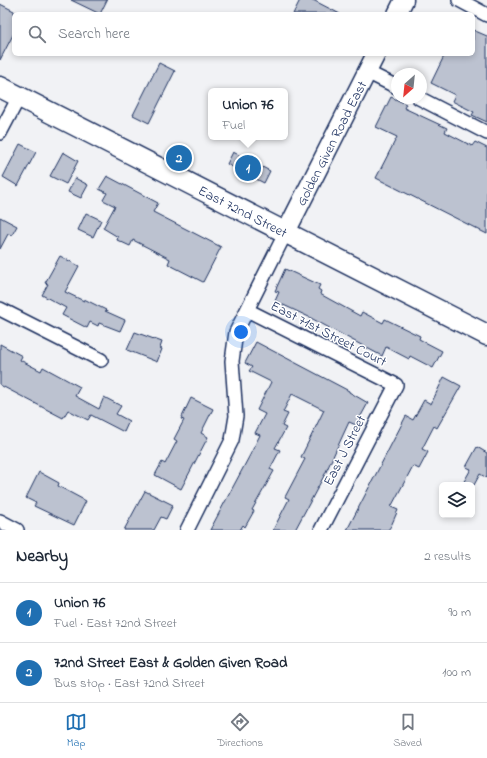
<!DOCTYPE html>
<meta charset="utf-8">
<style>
:root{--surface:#fff;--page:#f2f2f3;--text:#1f2937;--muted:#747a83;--line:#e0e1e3;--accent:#1f6fb2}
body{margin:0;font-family:"Indie Flower",sans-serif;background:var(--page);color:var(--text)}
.controls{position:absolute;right:12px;bottom:12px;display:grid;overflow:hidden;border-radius:6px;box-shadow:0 2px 6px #0003}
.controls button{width:36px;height:36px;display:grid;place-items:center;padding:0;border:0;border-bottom:1px solid var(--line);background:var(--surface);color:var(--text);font:20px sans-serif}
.compass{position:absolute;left:391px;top:68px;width:36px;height:36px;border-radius:50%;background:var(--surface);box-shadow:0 2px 6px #0003;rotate:207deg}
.you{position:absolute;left:241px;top:332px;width:14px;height:14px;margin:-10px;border:3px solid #fff;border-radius:50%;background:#1a73e8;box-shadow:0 0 0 6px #1a73e833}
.badge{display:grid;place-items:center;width:26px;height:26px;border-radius:50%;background:var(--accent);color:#fff;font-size:13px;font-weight:700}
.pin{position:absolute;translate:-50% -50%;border:2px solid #fff;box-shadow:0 1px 4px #0006}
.popup{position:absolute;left:208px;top:88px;width:80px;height:52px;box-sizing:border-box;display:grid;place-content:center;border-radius:6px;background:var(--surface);filter:drop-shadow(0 1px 3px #0005);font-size:13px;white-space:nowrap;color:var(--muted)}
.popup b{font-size:15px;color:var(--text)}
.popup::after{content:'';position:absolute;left:50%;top:100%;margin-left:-8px;border:8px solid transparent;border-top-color:var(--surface)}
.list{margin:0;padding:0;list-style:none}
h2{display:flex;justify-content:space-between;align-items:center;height:52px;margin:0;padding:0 16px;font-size:17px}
h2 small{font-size:13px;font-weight:400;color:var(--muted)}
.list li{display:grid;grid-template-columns:26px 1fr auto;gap:12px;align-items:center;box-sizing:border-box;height:60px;padding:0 16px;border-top:1px solid var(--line)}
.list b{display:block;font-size:15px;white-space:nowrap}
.list p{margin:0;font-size:13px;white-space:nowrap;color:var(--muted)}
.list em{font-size:13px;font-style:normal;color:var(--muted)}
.icon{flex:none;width:22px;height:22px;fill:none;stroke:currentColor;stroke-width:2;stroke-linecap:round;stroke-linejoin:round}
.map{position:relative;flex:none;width:487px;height:530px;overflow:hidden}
.search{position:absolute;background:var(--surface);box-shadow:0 2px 6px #0003;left:12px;right:12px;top:12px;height:44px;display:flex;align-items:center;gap:10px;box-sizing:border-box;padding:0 14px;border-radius:6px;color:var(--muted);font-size:15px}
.sheet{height:172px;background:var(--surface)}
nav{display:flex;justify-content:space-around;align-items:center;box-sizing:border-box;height:56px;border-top:1px solid var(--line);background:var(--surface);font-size:11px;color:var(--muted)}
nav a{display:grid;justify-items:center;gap:2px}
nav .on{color:var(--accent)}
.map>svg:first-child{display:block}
.building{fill:#bcc2d0;stroke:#1b2f5e}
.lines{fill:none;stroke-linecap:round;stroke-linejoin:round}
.street-casing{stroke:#1b2f5e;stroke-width:16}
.secondary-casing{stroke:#1b2f5e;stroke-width:21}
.primary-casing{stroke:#1b2f5e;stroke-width:23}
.street{stroke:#fff;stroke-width:13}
.secondary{stroke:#fff;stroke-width:18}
.primary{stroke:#fff;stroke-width:20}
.labels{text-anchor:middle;stroke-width:3;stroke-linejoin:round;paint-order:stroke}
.street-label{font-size:14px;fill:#1b2f5e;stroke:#fff}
</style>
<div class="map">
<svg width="487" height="530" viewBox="0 0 487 530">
<rect width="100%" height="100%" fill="#f1f2f5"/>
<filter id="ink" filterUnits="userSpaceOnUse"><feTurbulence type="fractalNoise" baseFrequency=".025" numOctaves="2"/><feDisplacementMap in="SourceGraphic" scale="8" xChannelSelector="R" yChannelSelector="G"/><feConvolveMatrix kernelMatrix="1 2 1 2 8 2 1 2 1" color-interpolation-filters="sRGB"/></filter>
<g filter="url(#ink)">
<path class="building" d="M 71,0 L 107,0 L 100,14 Z
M 300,0 L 313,0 L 340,14 L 293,14 Z
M 0,4 L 14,11 L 14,33 L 0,60 Z
M 473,30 L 487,36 L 487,122 L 472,115 L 474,112 L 452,101 L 455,95 L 431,83 L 445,54 L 473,54 Z
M 159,63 L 175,71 L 149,123 L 133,115 Z
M 391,97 L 406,104 L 404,108 L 447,128 L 445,132 L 472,146 L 475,142 L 487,148 L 487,234 L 376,178 L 397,137 L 376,127 Z
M 20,144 L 36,152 L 18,186 L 3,177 Z
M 63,152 L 78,161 L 66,184 L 50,176 Z
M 233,152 L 270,171 L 264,183 L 227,164 Z
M 107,176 L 158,203 L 153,212 L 221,247 L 203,282 L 168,264 L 170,259 L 133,240 L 130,246 L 117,240 L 118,237 L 103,228 L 115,206 L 103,200 L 107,193 L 99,189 Z
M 75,178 L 88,185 L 81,198 L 68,192 Z
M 86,213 L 101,220 L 93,237 L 78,230 Z
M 0,217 L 17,226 L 12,235 L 8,234 L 0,249 Z
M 60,256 L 79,266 L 65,292 L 84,301 L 84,299 L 106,310 L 105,311 L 125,320 L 120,331 L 99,323 L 98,326 L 90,322 L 87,328 L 62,315 L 66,308 L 42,295 L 48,284 L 45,283 Z
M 285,269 L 320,285 L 318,289 L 321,291 L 320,294 L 360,316 L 362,312 L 383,323 L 385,319 L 420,336 L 419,339 L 442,351 L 433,368 L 410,356 L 409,359 L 386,347 L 382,356 L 309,317 L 275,301 L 279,292 L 275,291 Z
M 135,332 L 162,342 L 160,348 L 162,349 L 157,362 L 127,350 Z
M 256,342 L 349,391 L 349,392 L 368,403 L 356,425 L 349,422 L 325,474 L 295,530 L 273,530 L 289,499 L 285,497 L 305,459 L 301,457 L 324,410 L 292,394 L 283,412 L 288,414 L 282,426 L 286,428 L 275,448 L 280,450 L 270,469 L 274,471 L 252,510 L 254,511 L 245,527 L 243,525 L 240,530 L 210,530 L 250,455 L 260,435 L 255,433 L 265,414 L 257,410 L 271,382 L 249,371 L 252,367 L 245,363 Z
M 0,344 L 22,356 L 20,360 L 41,371 L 43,367 L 80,387 L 75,396 L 99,409 L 104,397 L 121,406 L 116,414 L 129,421 L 124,432 L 91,415 L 88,420 L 68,410 L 63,418 L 0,385 Z
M 444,377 L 461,386 L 437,428 L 434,426 L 422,449 L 428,452 L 419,469 L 413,466 L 391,507 L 398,510 L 391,526 L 388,530 L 347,530 L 406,416 L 413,420 L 424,400 L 431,404 Z
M 191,398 L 213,409 L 201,433 L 208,437 L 181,489 L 155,475 L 162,462 L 165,464 L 177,441 L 174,439 L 184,420 L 181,419 Z
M 477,447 L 487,453 L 487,478 L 480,474 L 474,485 L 462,485 L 471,469 L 466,467 Z
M 39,472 L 59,483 L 58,486 L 86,501 L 74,525 L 34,506 L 36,503 L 26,498 Z
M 145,491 L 173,505 L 166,519 L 161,517 L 154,530 L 124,530 Z"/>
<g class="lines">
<defs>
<path id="street" d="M 459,0 L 487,15
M 367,72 L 397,87
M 419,98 L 487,133
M 0,133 L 19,97
M 0,309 L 101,360
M 247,310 L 396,385 L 321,530
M 0,521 L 17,530
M 187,530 L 232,440 L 236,416 L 232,361 L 236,332 L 286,232"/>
<path id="secondary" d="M 397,14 L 404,0
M 286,232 L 376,54"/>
<path id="primary" d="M 0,87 L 487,335"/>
</defs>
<use href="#street" class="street-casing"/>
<use href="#secondary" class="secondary-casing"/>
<use href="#primary" class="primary-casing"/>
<use href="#street" class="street"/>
<use href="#secondary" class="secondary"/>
<use href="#primary" class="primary"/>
</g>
</g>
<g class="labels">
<g class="street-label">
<text transform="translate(331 143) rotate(-63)" y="5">Golden Given Road East</text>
<text transform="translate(243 211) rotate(27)" y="5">East 72nd Street</text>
<text transform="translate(329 333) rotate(27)" y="5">East 71st Street Court</text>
<text transform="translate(344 450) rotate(-63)" y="5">East J Street</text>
</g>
</g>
</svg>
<div class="controls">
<button><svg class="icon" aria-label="layers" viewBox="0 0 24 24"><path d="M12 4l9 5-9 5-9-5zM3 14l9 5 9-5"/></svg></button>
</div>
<svg class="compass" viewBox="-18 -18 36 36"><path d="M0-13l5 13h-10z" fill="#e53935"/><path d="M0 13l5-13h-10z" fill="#747a83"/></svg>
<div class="you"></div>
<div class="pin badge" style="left:248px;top:168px">1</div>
<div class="popup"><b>Union 76</b>Fuel</div>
<div class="pin badge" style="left:179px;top:158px">2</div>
<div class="search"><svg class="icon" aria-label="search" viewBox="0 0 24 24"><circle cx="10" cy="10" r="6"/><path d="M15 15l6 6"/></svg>Search here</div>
</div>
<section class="sheet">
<h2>Nearby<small>2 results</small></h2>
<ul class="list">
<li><span class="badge">1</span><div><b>Union 76</b><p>Fuel · East 72nd Street</p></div><em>90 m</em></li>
<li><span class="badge">2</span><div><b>72nd Street East &amp; Golden Given Road</b><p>Bus stop · East 72nd Street</p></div><em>100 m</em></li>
</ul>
</section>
<nav>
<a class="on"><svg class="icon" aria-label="map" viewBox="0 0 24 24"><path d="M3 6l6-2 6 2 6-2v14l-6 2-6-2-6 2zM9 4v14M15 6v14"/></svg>Map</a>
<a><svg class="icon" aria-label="directions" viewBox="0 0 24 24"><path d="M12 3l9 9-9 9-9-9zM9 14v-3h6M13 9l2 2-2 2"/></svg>Directions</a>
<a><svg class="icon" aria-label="saved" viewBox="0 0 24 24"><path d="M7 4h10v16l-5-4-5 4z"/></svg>Saved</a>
</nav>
